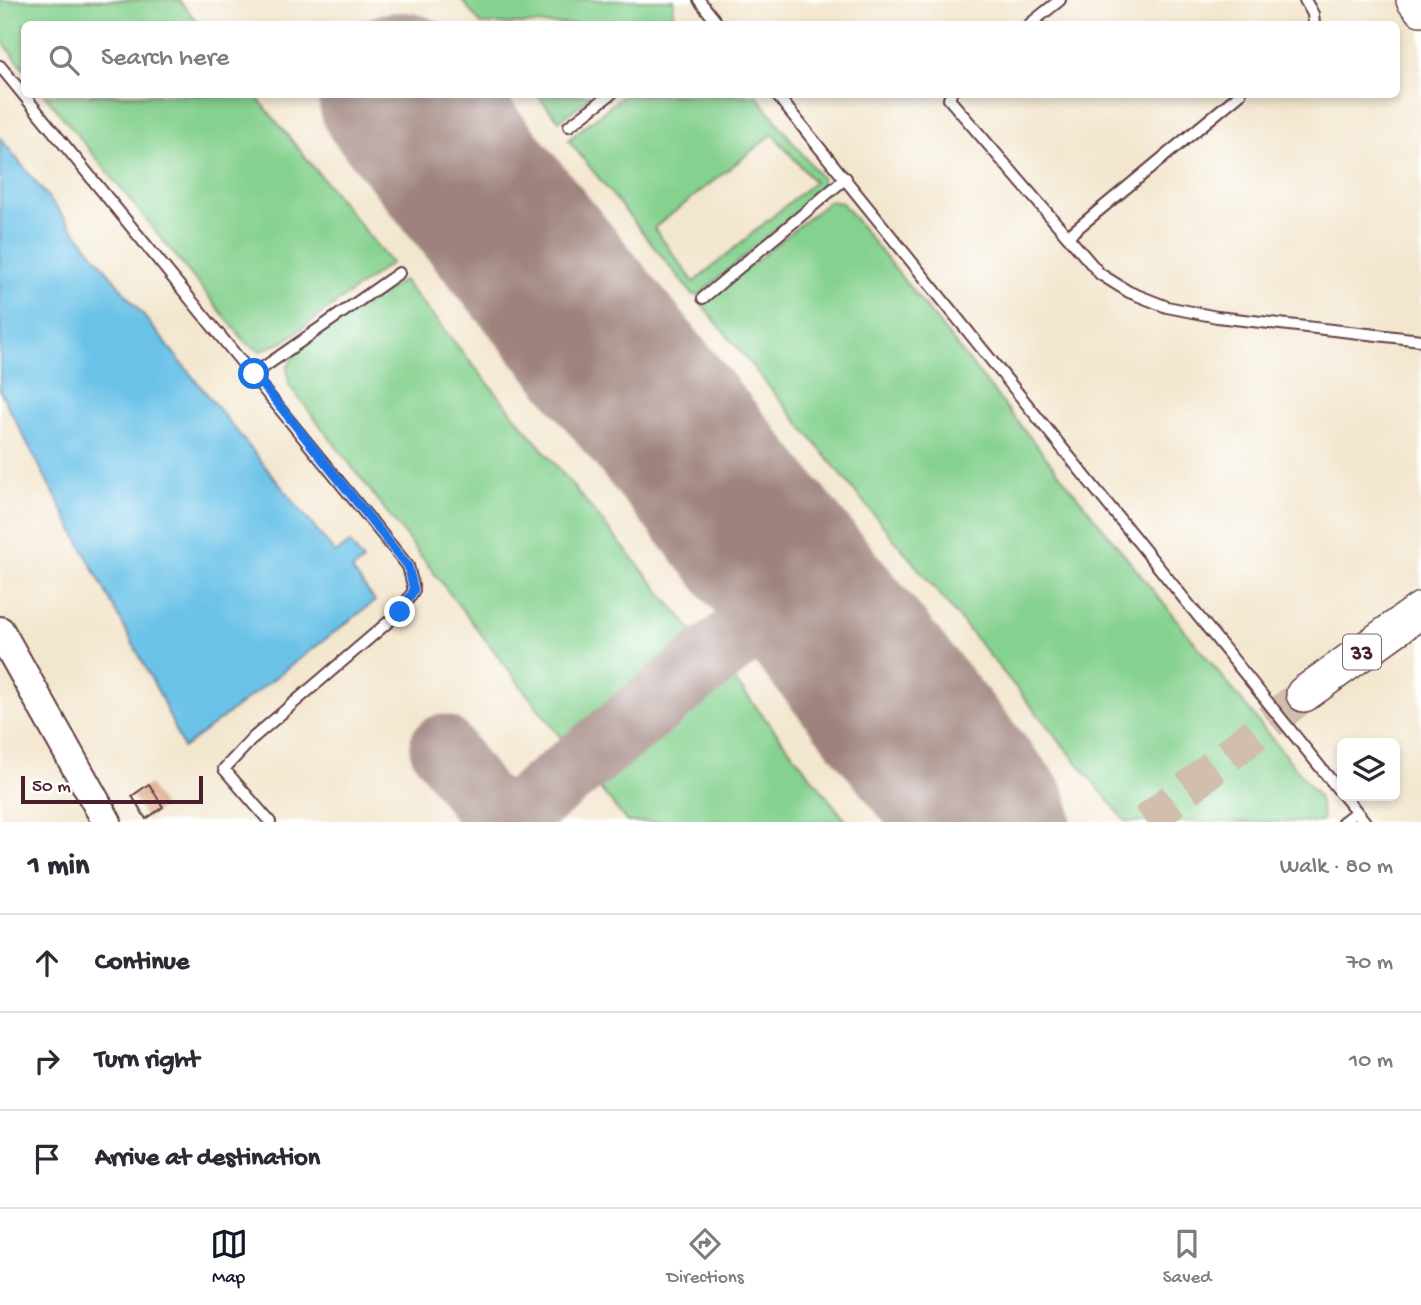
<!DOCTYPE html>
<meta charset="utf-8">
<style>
:root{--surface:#fff;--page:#f2f2f3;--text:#2b2b33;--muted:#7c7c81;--line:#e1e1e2;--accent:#111827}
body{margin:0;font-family:"Gochi Hand",sans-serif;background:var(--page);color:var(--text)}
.controls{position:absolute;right:21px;bottom:21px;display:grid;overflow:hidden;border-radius:10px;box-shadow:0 4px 10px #0003}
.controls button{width:63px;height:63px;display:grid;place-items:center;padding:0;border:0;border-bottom:2px solid var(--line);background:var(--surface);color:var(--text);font:35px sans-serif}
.scale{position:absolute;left:21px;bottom:18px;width:182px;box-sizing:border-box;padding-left:7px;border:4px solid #4a1f2b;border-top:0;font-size:19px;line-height:24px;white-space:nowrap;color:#4a1f2b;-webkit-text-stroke:5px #fff;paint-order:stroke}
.stop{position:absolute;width:21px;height:21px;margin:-16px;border:5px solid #1a73e8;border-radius:50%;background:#fff}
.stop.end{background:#1a73e8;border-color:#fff;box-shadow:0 2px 7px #0008}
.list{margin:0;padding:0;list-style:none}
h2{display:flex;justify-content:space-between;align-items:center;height:91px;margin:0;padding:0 28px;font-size:30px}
h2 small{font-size:23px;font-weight:400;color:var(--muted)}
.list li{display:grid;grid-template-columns:46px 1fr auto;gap:21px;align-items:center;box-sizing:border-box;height:98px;padding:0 28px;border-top:2px solid var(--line)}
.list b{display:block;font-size:26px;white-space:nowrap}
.list em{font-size:23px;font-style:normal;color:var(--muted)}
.icon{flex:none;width:38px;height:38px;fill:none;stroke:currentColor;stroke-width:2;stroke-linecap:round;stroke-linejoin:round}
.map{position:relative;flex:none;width:1421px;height:822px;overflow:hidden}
.search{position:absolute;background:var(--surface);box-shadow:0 4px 10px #0003;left:21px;right:21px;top:21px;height:77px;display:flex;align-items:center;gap:18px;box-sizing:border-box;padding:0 24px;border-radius:10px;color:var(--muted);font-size:26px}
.sheet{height:385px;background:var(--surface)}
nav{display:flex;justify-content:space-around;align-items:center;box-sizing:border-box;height:98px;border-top:2px solid var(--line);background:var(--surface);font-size:19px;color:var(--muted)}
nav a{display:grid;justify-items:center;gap:4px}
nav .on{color:var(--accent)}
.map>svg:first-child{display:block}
.green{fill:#85d18f;stroke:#68785d;stroke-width:2;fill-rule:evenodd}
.water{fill:#6bc2e8;stroke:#5a708a;stroke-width:2}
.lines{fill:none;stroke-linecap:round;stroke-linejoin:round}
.taxiway{stroke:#9e827c;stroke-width:65}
.runway{stroke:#9e827c;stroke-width:164}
.building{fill:#daa17f}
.primary-tunnel{stroke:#d1bead;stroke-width:35;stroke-dasharray:35 18;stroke-linecap:butt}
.service-casing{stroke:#633d43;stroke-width:14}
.tertiary-casing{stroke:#633d43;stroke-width:32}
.primary-casing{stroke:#633d43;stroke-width:38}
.service{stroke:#fff;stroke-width:10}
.tertiary{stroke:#fff;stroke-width:28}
.primary{stroke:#fff;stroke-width:35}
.route{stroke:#1a73e8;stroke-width:9}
.labels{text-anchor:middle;stroke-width:6;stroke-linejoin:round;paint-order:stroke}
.shield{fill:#fff;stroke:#80626b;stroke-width:2}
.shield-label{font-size:21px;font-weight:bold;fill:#4a1f2b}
</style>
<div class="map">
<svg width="1421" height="822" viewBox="0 0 1421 822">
<rect width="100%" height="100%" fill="#fff"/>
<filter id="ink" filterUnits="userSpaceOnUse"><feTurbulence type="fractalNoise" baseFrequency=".0143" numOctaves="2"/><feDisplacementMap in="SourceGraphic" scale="14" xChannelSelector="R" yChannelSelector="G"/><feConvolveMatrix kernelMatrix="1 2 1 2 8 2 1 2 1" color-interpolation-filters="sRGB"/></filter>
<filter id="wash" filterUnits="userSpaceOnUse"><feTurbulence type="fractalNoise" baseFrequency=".00686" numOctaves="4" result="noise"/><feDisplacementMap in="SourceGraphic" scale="28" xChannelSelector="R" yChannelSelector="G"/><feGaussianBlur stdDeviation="1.57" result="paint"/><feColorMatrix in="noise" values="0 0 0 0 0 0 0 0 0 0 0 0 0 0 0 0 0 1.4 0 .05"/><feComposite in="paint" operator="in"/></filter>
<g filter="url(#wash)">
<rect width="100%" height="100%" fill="#f3e6ce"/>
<path class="green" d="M 0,0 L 179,0 L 199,24 L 24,24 L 24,69 L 0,38 Z
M 462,0 L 674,0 L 673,24 L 481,24 Z
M 45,95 L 255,95 L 391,263 L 283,342 L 260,351 L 247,344 Z
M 537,95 L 593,95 L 559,121 Z
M 624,95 L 756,95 L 822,179 L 823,190 L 699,295 L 693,295 L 568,140 ZM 773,134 L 814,182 L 694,282 L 654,228 Z
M 829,201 L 842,203 L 1318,796 L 1323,818 L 1321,822 L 1126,822 L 702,305 Z
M 403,280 L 695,634 L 562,739 L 289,385 L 287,368 L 298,350 Z
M 733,678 L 847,822 L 627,822 L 594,781 Z"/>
<path class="water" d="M 0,138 L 335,553 L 350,543 L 363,561 L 352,570 L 375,601 L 183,748 L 161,697 L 0,391 Z"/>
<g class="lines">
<path class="taxiway" d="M 442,747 L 484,805 L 504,813 L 525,809
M 508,822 L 799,587"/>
<path class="runway" d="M 400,94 L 989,822"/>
</g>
<g id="blocks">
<path class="building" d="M 149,784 L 163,807 L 146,819 L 132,796 Z"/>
</g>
</g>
<g filter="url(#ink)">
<use href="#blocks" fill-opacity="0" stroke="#633d43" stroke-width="2"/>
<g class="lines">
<path class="primary-tunnel" d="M 1146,822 L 1304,694"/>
<defs>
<path id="service" d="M 699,0 L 718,24
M 1305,0 L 1313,14 L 1314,24
M 1030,24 L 1060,0
M 0,66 L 408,566 L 414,590 L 400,612 L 254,737 L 224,769 L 270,822
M 776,94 L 1342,794
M 951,94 L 949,99 L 1100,274 L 1129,292 L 1167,307 L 1217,317 L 1421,340
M 569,126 L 611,94
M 1068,236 L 1240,94
M 703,298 L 846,178
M 254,374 L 399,273
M 1344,796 L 1365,822
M 1343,822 L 1356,812"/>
<path id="tertiary" d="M 0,631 L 107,822"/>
<path id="primary" d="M 1414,0 L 1421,8
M 1304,694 L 1421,610"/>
</defs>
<use href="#service" class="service-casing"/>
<use href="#tertiary" class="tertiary-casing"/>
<use href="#primary" class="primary-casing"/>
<use href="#service" class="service"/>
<use href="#tertiary" class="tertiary"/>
<use href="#primary" class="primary"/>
</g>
</g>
<g class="lines" filter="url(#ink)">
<path class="route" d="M 254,374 L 408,566 L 414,590 L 400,612"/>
</g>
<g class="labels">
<rect class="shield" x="1343" y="634.5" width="38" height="35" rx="5"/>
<g class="shield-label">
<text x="1362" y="659">33</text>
</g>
</g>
</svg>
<div class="controls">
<button><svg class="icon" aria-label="layers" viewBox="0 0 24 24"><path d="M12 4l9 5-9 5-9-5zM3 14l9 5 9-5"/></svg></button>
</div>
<div class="scale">50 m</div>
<div class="stop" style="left:254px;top:374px"></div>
<div class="stop end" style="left:400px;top:612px"></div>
<div class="search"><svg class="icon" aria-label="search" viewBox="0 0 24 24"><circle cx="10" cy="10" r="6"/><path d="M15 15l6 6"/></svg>Search here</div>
</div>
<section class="sheet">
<h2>1 min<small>Walk · 80 m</small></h2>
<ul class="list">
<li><svg class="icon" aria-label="ahead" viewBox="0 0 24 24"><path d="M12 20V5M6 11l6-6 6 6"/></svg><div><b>Continue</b></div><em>70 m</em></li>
<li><svg class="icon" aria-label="right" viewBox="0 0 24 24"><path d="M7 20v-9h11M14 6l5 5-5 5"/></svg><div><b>Turn right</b></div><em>10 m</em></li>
<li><svg class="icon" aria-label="arrive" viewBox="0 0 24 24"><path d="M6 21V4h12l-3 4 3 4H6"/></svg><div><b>Arrive at destination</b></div></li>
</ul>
</section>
<nav>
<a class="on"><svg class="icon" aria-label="map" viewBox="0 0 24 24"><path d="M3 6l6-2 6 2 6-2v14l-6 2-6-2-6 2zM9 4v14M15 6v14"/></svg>Map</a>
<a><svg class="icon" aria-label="directions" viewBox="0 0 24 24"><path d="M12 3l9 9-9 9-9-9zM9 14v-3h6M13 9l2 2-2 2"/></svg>Directions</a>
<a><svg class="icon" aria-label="saved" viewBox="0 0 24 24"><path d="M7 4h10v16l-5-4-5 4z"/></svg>Saved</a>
</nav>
